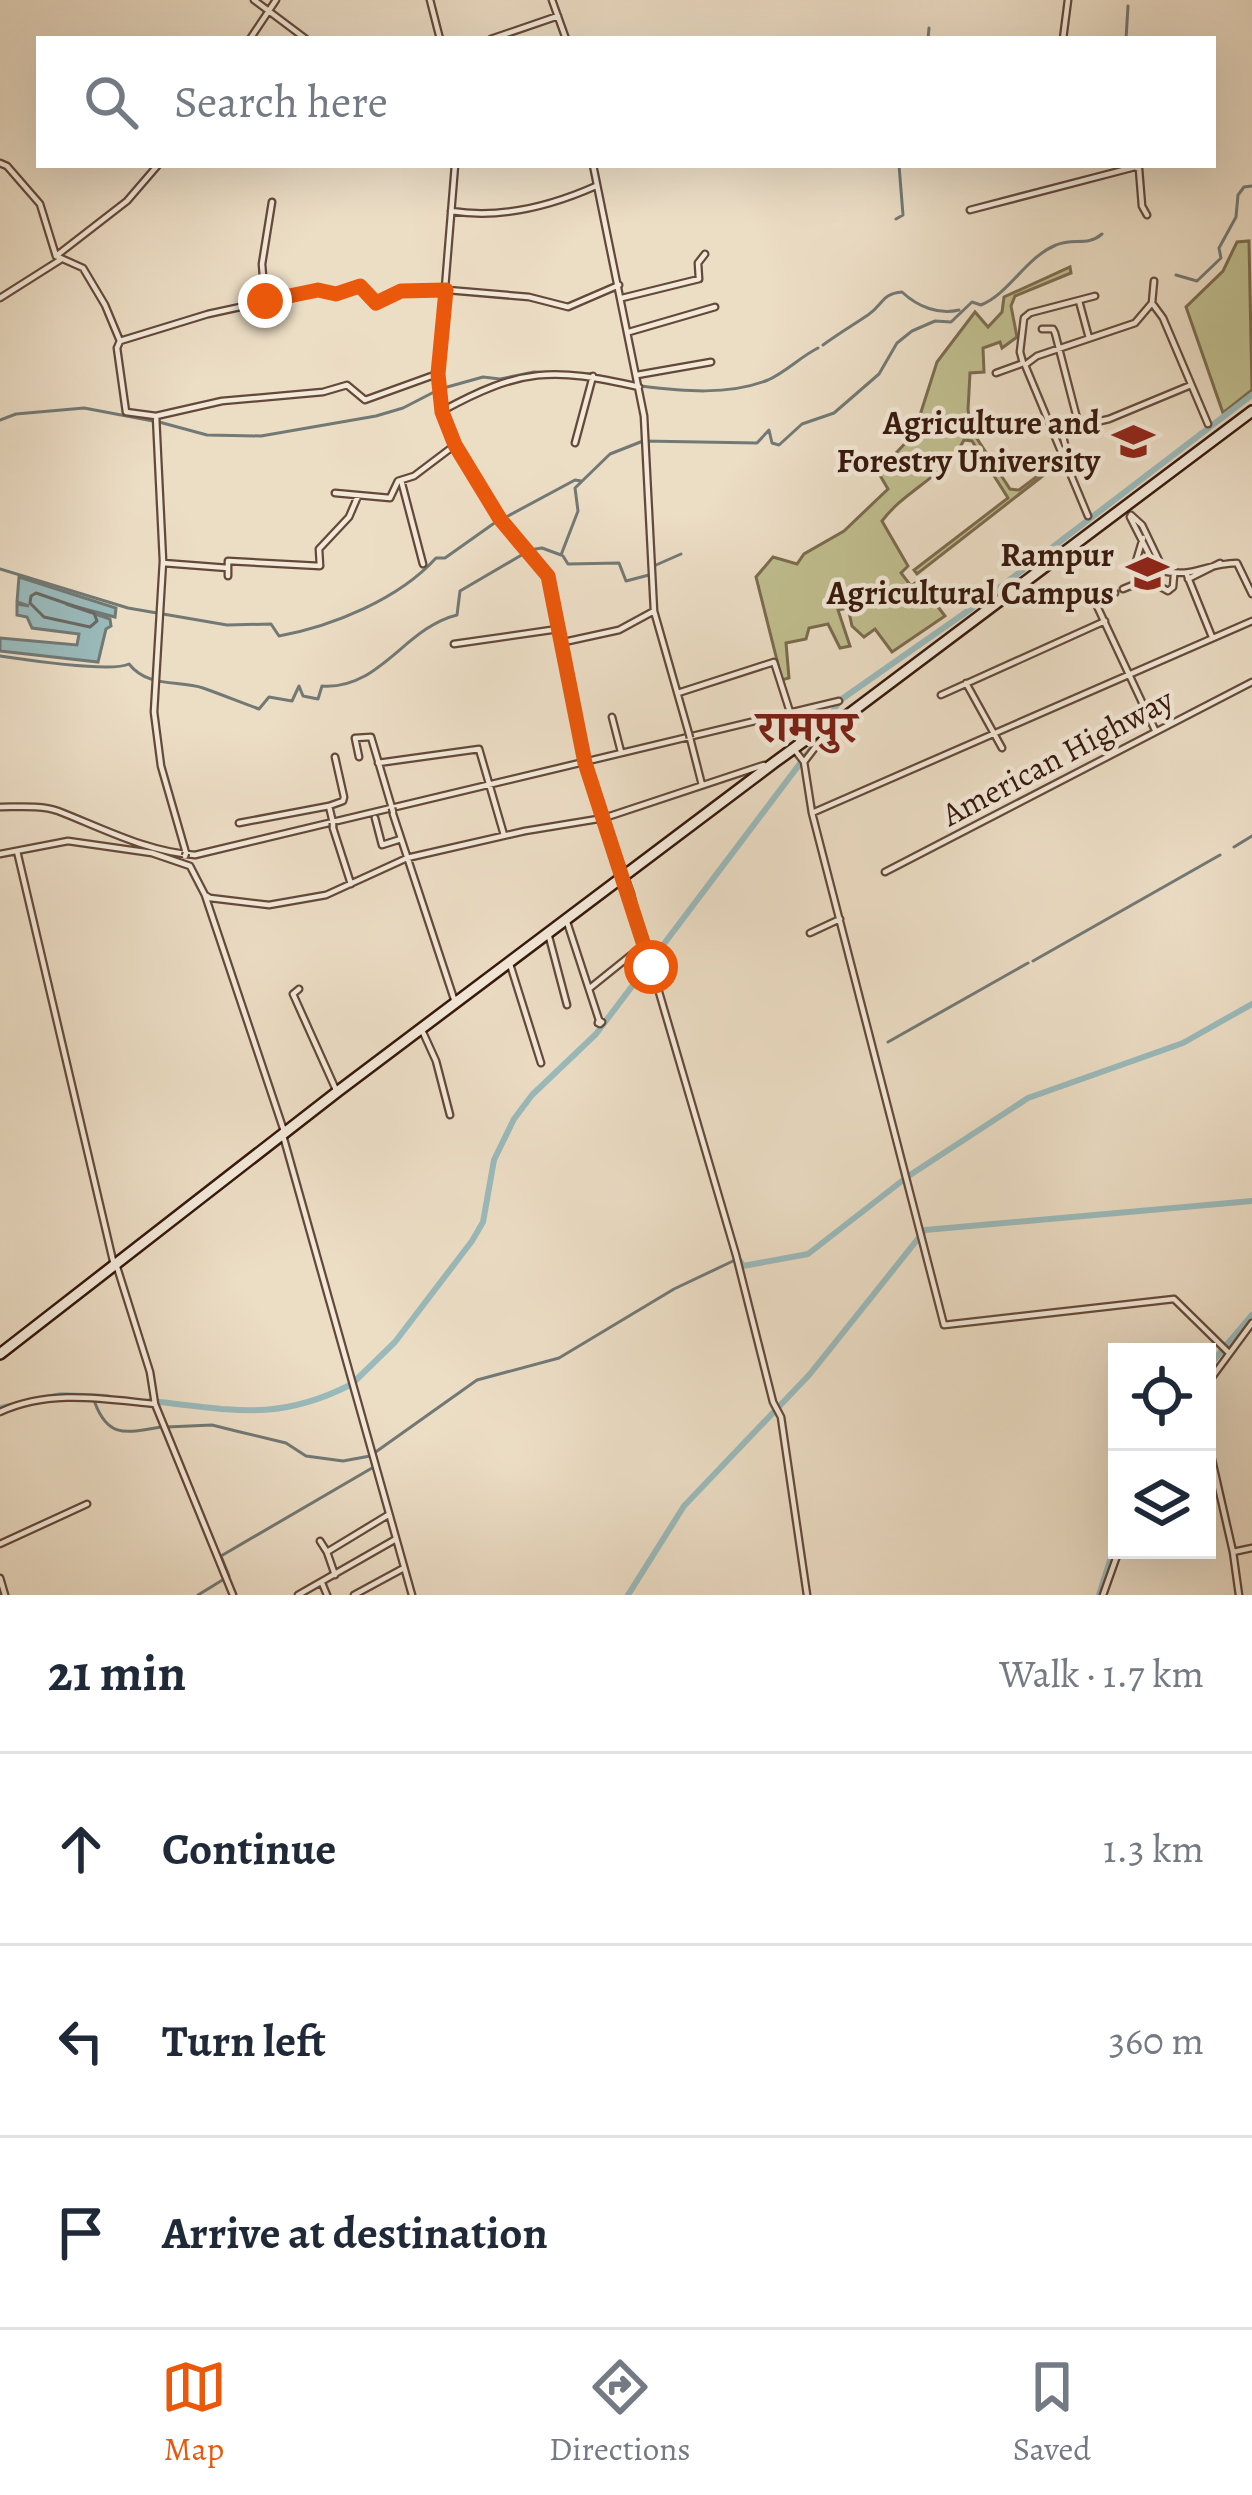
<!DOCTYPE html>
<meta charset="utf-8">
<style>
:root{--surface:#fff;--page:#f2f2f3;--text:#1f2937;--muted:#747a83;--line:#e0e1e3;--accent:#ea580c}
body{margin:0;font-family:Alegreya,"Noto Serif Devanagari",serif;background:var(--page);color:var(--text)}
.controls{position:absolute;right:36px;bottom:36px;display:grid;overflow:hidden;border-radius:0px;box-shadow:0 12px 48px #0002}
.controls button{width:108px;height:108px;display:grid;place-items:center;padding:0;border:0;border-bottom:3px solid var(--line);background:var(--surface);color:var(--text);font:60px sans-serif}
.stop{position:absolute;width:36px;height:36px;margin:-27px;border:9px solid #ea580c;border-radius:50%;background:#fff}
.stop.end{background:#ea580c;border-color:#fff;box-shadow:0 3px 12px #0008}
.list{margin:0;padding:0;list-style:none}
h2{display:flex;justify-content:space-between;align-items:center;height:156px;margin:0;padding:0 48px;font-size:51px}
h2 small{font-size:39px;font-weight:400;color:var(--muted)}
.list li{display:grid;grid-template-columns:78px 1fr auto;gap:36px;align-items:center;box-sizing:border-box;height:192px;padding:0 48px;border-top:3px solid var(--line)}
.list b{display:block;font-size:45px;white-space:nowrap}
.list em{font-size:39px;font-style:normal;color:var(--muted)}
.icon{flex:none;width:66px;height:66px;fill:none;stroke:currentColor;stroke-width:2;stroke-linecap:round;stroke-linejoin:round}
.map{position:relative;flex:none;width:1252px;height:1595px;overflow:hidden}
.search{position:absolute;background:var(--surface);box-shadow:0 12px 48px #0002;left:36px;right:36px;top:36px;height:132px;display:flex;align-items:center;gap:30px;box-sizing:border-box;padding:0 42px;border-radius:0px;color:var(--muted);font-size:45px}
.sheet{height:732px;background:var(--surface)}
nav{display:flex;justify-content:space-around;align-items:center;box-sizing:border-box;height:168px;border-top:3px solid var(--line);background:var(--surface);font-size:33px;color:var(--muted)}
nav a{display:grid;justify-items:center;gap:6px}
nav .on{color:var(--accent)}
.map>svg:first-child{display:block}
.green{fill:#c0be8f;stroke:#7b6b4e;stroke-width:3}
.water{fill:#9ababb;stroke:#727975;stroke-width:3}
.lines{fill:none;stroke-linecap:round;stroke-linejoin:round}
.shore{stroke:#686964;stroke-width:3}
.stream{stroke:#727975;stroke-width:3}
.canal{stroke:#9ababb;stroke-width:6}
.minor-casing{stroke:#64493a;stroke-width:9}
.secondary-casing{stroke:#36180c;stroke-width:14}
.minor{stroke:#f3e9d9;stroke-width:4.5}
.secondary{stroke:#f3e9d9;stroke-width:9}
.minor-bridge-casing{stroke:#64493a;stroke-width:9;stroke-linecap:butt}
.minor-bridge{stroke:#f3e9d9;stroke-width:4.5}
.route{stroke:#ea580c;stroke-width:15}
.labels{text-anchor:middle;stroke-width:9;stroke-linejoin:round;paint-order:stroke}
.poi-label{font-size:33px;font-weight:bold;fill:#36180c;stroke:#f3e9d9;text-anchor:end}
.street-label{font-size:33px;fill:#36180c;stroke:#f3e9d9}
.district-label{font-size:45px;font-weight:bold;fill:#7a1f14;stroke:#f3e9d9}
</style>
<div class="map">
<svg width="1252" height="1595" viewBox="0 0 1252 1595">
<rect width="100%" height="100%" fill="#ecddc5"/>
<filter id="stains"><feTurbulence type="fractalNoise" baseFrequency=".00167" numOctaves="4"/><feColorMatrix values="0 0 0 0 .2 0 0 0 0 .09 0 0 0 0 .02 0 0 0 .5 -.17"/></filter>
<radialGradient id="worn" r=".72"><stop offset=".6" stop-color="#630" stop-opacity="0"/><stop offset="1" stop-color="#630" stop-opacity=".3"/></radialGradient>
<path class="green" d="M 1249,241 L 1252,390 L 1223,413 L 1186,307 L 1223,271 L 1237,242 Z
M 1070,267 L 1071,273 L 1015,296 L 1011,306 L 1017,337 L 1002,348 L 1000,342 L 983,348 L 984,372 L 970,373 L 968,410 L 972,431 L 1010,489 L 1019,490 L 1056,462 L 1058,464 L 917,574 L 914,570 L 1008,498 L 972,441 L 964,440 C 946,476 906,489 882,521 L 908,566 L 901,573 L 911,586 L 918,581 L 945,616 L 892,652 L 875,629 L 864,637 L 852,626 L 848,608 L 838,610 L 850,646 L 840,648 L 828,624 L 809,628 L 806,639 L 786,643 L 789,678 L 782,680 L 756,577 L 773,557 L 797,564 L 804,554 L 844,531 L 888,489 L 878,472 L 914,434 L 937,362 L 975,312 L 988,327 L 1002,312 L 1004,297 Z"/>
<path class="water" d="M 19,577 L 116,608 L 115,617 L 66,604 L 110,619 L 111,626 L 106,629 L 98,662 L 0,651 L 0,638 L 77,645 L 79,634 L 32,628 L 27,617 L 17,615 L 17,604 L 29,606 L 17,602 Z"/>
<g class="lines">
<path class="shore" d="M 36,593 L 94,613 L 97,621 L 90,627 L 44,617 L 30,603 L 31,596 Z"/>
<path class="stream" d="M 928,39 L 929,28
M 1126,39 L 1128,6
M 896,219 L 903,215 L 899,165
M 1176,275 L 1197,281 L 1221,258 L 1219,248 L 1236,217 L 1238,195 L 1244,187 L 1252,186
M 823,345 C 838,334 853,325 868,315 C 884,304 881,294 902,292 C 918,307 939,315 959,310
M 641,386 C 682,391 728,396 768,380 C 786,372 800,357 818,348
M 440,389 L 483,377 L 500,379 L 534,372 L 590,374 L 634,384
M 0,420 L 16,414 L 84,408 L 153,421
M 159,422 L 207,435 L 261,436 L 376,416 L 403,408 L 436,391
M 529,550 L 542,548 L 561,555 L 578,511 L 575,488 L 610,454 L 643,441 L 757,443 L 769,430 L 772,443 L 779,445 L 802,424 L 834,413 L 879,374 L 897,343 L 912,331 L 935,321 L 951,322 L 972,302 L 981,305 C 1010,293 1025,258 1056,245 C 1073,237 1087,247 1102,234
M 563,556 L 568,564 L 619,563 L 626,581 L 649,575
M 656,565 L 681,554
M 0,569 L 128,608 L 227,625 L 271,624 L 279,636 C 333,626 399,599 436,558 L 445,558 L 493,524 L 575,480 L 581,481
M 0,656 C 27,660 111,673 129,664 C 148,688 178,680 203,688 C 220,694 240,702 259,709 L 269,697 L 292,701 L 299,686 L 303,696 L 318,699 L 322,686 C 380,690 404,628 457,615 L 460,591 L 525,553
M 1234,847 L 1252,836
M 1033,961 L 1220,855
M 888,1042 L 1028,963
M 95,1403 C 109,1440 128,1432 161,1427
M 167,1427 L 212,1425 L 236,1431 L 286,1443 L 306,1456 L 343,1461 L 370,1456 L 477,1380 L 559,1358 L 674,1289 L 733,1261
M 198,1595 L 229,1576 L 221,1556 L 372,1468"/>
<path class="canal" d="M 910,1175 L 1028,1098 L 1183,1043 L 1252,1004
M 740,1261 L 743,1266 L 808,1254 L 907,1177
M 1207,1368 L 1252,1315
M 355,1381 L 395,1342 L 472,1241 L 483,1222 L 494,1160 L 514,1119 L 532,1095 L 596,1034 L 817,741 L 839,701 L 982,601 L 1252,395
M 150,1401 C 230,1409 275,1423 350,1385
M 0,1408 L 61,1395 L 107,1397
M 628,1595 L 684,1506 L 810,1374 L 925,1230 L 1252,1201
M 1099,1595 L 1117,1539"/>
<defs>
<path id="minor" d="M 254,0 L 306,39
M 430,0 L 440,39
M 552,0 L 566,39
M 250,39 L 276,0
M 491,39 L 558,16
M 1063,39 L 1068,0
M 0,163 L 7,166 L 40,204 L 56,256 L 83,268 L 105,305 L 120,341 L 117,348 L 126,412 L 156,416 L 163,561 L 154,712 L 161,766 L 186,853
M 455,165 L 438,374 L 442,411 L 455,445 L 501,519 L 548,576 L 585,763 L 631,894 L 647,964 L 654,975 L 736,1255 L 773,1402 L 781,1417 L 807,1595
M 593,165 L 644,416 L 654,611 L 689,734
M 970,210 L 1135,167 L 1139,169 L 1142,206 L 1147,215
M 451,211 C 500,219 551,206 596,186
M 56,256 L 127,201 L 158,165
M 1154,281 L 1152,303 L 1163,318 L 1208,424
M 0,298 L 60,260
M 622,298 L 699,279 L 698,263 L 705,254
M 265,301 L 262,264 L 272,202
M 1079,301 L 1089,338
M 1042,329 L 1053,329 L 1055,333 L 1079,426 L 1109,419 L 1191,385
M 629,332 L 715,307
M 120,341 L 208,314 L 318,290 L 336,294 L 363,287 L 376,303 L 401,291 L 436,289 L 529,297 L 568,307 L 619,285
M 1023,363 L 1020,352 L 1024,318 L 1030,313 L 1095,296
M 996,373 L 1021,364
M 637,375 L 711,362
M 442,411 C 521,368 552,367 639,387
M 156,416 L 222,401 L 323,392 L 347,385 L 365,400 L 437,374
M 1053,426 L 1062,433 L 1068,456
M 1053,426 L 1076,417
M 575,443 L 593,376
M 401,480 L 423,564
M 335,493 L 390,498 L 398,481 L 414,476 L 455,445
M 1131,515 L 1142,525 L 1164,571
M 1088,516 L 1025,365 L 1037,356 L 1135,323 L 1152,303
M 1130,517 L 1157,570 C 1196,579 1201,564 1237,563 L 1252,594
M 1143,538 L 1134,568 L 1140,582 L 1156,571
M 163,563 L 228,568
M 1187,575 L 1212,637
M 228,576 L 228,561 L 320,566 L 319,549 L 349,517 L 358,496
M 1188,579 L 1220,563
M 1148,580 L 1168,591 L 1173,587 L 1174,575
M 1123,589 L 1140,582
M 1115,593 L 1097,602 L 1097,606 L 1155,730
M 564,642 L 619,630 L 654,611
M 454,644 L 558,629
M 966,683 L 1002,748
M 678,693 L 774,662 L 790,712
M 941,695 L 1105,621
M 791,716 L 800,745
M 612,717 L 621,752
M 690,738 L 702,785
M 794,749 L 804,762 L 812,813 L 944,1325 L 1174,1299 L 1228,1352
M 359,757 L 355,738 L 371,737 L 392,808
M 804,762 L 830,728
M 378,763 L 479,749 L 504,835
M 329,806 L 343,801 L 344,797 L 335,757
M 0,807 C 17,807 42,805 58,811 C 102,828 147,852 195,855 L 839,701
M 812,813 L 1252,621
M 393,814 L 455,1002
M 375,818 L 382,845 L 401,839
M 239,823 L 329,806 L 333,823
M 333,828 L 351,884
M 17,851 L 114,1265
M 0,854 L 68,841 L 152,853 L 190,866 L 205,895 L 210,898 L 269,905 L 326,895 L 407,858 L 525,831 L 604,818 L 764,765
M 885,872 L 1252,682
M 205,895 L 285,1134
M 566,919 L 599,1020
M 548,933 L 567,1005
M 810,933 L 840,919
M 509,961 L 541,1063
M 590,988 L 641,947
M 299,989 L 293,994 L 337,1092
M 599,1020 L 602,1022 L 600,1024 L 598,1023 Z
M 421,1028 L 436,1061 L 450,1115
M 284,1139 L 412,1595
M 116,1264 L 150,1372 L 155,1404 L 233,1595
M 1207,1384 L 1252,1323
M 0,1412 C 50,1389 103,1399 155,1404
M 1207,1438 L 1233,1552 L 1239,1595
M 320,1541 L 327,1552 L 388,1515
M 0,1544 L 87,1504
M 327,1552 L 335,1575
M 1233,1552 L 1252,1548
M 0,1578 L 5,1595
M 322,1583 L 327,1595
M 298,1595 L 396,1539
M 354,1595 L 402,1569
M 1103,1595 L 1119,1550"/>
<path id="secondary" d="M 0,1354 L 337,1092 L 775,762 L 819,730 L 837,723 L 1252,411"/>
</defs>
<use href="#minor" class="minor-casing"/>
<use href="#secondary" class="secondary-casing"/>
<use href="#minor" class="minor"/>
<use href="#secondary" class="secondary"/>
<defs>
<path id="minor-bridge" d="M 790,712 L 791,716
M 689,734 L 690,738
M 392,808 L 393,812
M 333,823 L 333,828
M 185,856 L 186,853"/>
</defs>
<use href="#minor-bridge" class="minor-bridge-casing"/>
<use href="#minor-bridge" class="minor-bridge"/>
</g>
<g class="lines">
<path class="route" d="M 265,301 L 318,290 L 336,294 L 360,286 L 376,303 L 401,291 L 446,290 L 438,374 L 442,412 L 455,445 L 500,519 L 548,576 L 585,763 L 651,967"/>
</g>
<defs>
<symbol id="university-bare" viewBox="-9 -9 18 18"><path d="M0-5L7-2L0 1L-7-2ZM-4 1L0 2.5L4 1V4Q0 6-4 4Z" fill="#8f2418" stroke="#f3e9d9" stroke-width="2.5" paint-order="stroke"/></symbol>
</defs>
<g fill-rule="evenodd">
<use href="#university-bare" x="1104" y="412" width="59" height="59"/>
<use href="#university-bare" x="1118" y="544" width="59" height="59"/>
</g>
<g class="labels">
<g class="poi-label">
<text x="1100" y="434">Agriculture and<tspan x="1100" dy="38">Forestry University</tspan></text>
<text x="1114" y="566">Rampur<tspan x="1114" dy="38">Agricultural Campus</tspan></text>
</g>
<g class="street-label">
<text transform="translate(1057 756) rotate(-28)" y="12">American Highway</text>
</g>
<g class="district-label">
<text x="807" y="742">रामपुर</text>
</g>
</g>
<rect width="100%" height="100%" filter="url(#stains)"/>
<rect width="100%" height="100%" fill="url(#worn)"/>
</svg>
<div class="controls">
<button><svg class="icon" aria-label="locate" viewBox="0 0 24 24"><circle cx="12" cy="12" r="6"/><path d="M12 2v4M12 18v4M2 12h4M18 12h4"/></svg></button>
<button><svg class="icon" aria-label="layers" viewBox="0 0 24 24"><path d="M12 4l9 5-9 5-9-5zM3 14l9 5 9-5"/></svg></button>
</div>
<div class="stop" style="left:651px;top:967px"></div>
<div class="stop end" style="left:265px;top:301px"></div>
<div class="search"><svg class="icon" aria-label="search" viewBox="0 0 24 24"><circle cx="10" cy="10" r="6"/><path d="M15 15l6 6"/></svg>Search here</div>
</div>
<section class="sheet">
<h2>21 min<small>Walk · 1.7 km</small></h2>
<ul class="list">
<li><svg class="icon" aria-label="ahead" viewBox="0 0 24 24"><path d="M12 20V5M6 11l6-6 6 6"/></svg><div><b>Continue</b></div><em>1.3 km</em></li>
<li><svg class="icon" aria-label="left" viewBox="0 0 24 24"><path d="M17 20v-9H6M10 6l-5 5 5 5"/></svg><div><b>Turn left</b></div><em>360 m</em></li>
<li><svg class="icon" aria-label="arrive" viewBox="0 0 24 24"><path d="M6 21V4h12l-3 4 3 4H6"/></svg><div><b>Arrive at destination</b></div></li>
</ul>
</section>
<nav>
<a class="on"><svg class="icon" aria-label="map" viewBox="0 0 24 24"><path d="M3 6l6-2 6 2 6-2v14l-6 2-6-2-6 2zM9 4v14M15 6v14"/></svg>Map</a>
<a><svg class="icon" aria-label="directions" viewBox="0 0 24 24"><path d="M12 3l9 9-9 9-9-9zM9 14v-3h6M13 9l2 2-2 2"/></svg>Directions</a>
<a><svg class="icon" aria-label="saved" viewBox="0 0 24 24"><path d="M7 4h10v16l-5-4-5 4z"/></svg>Saved</a>
</nav>
